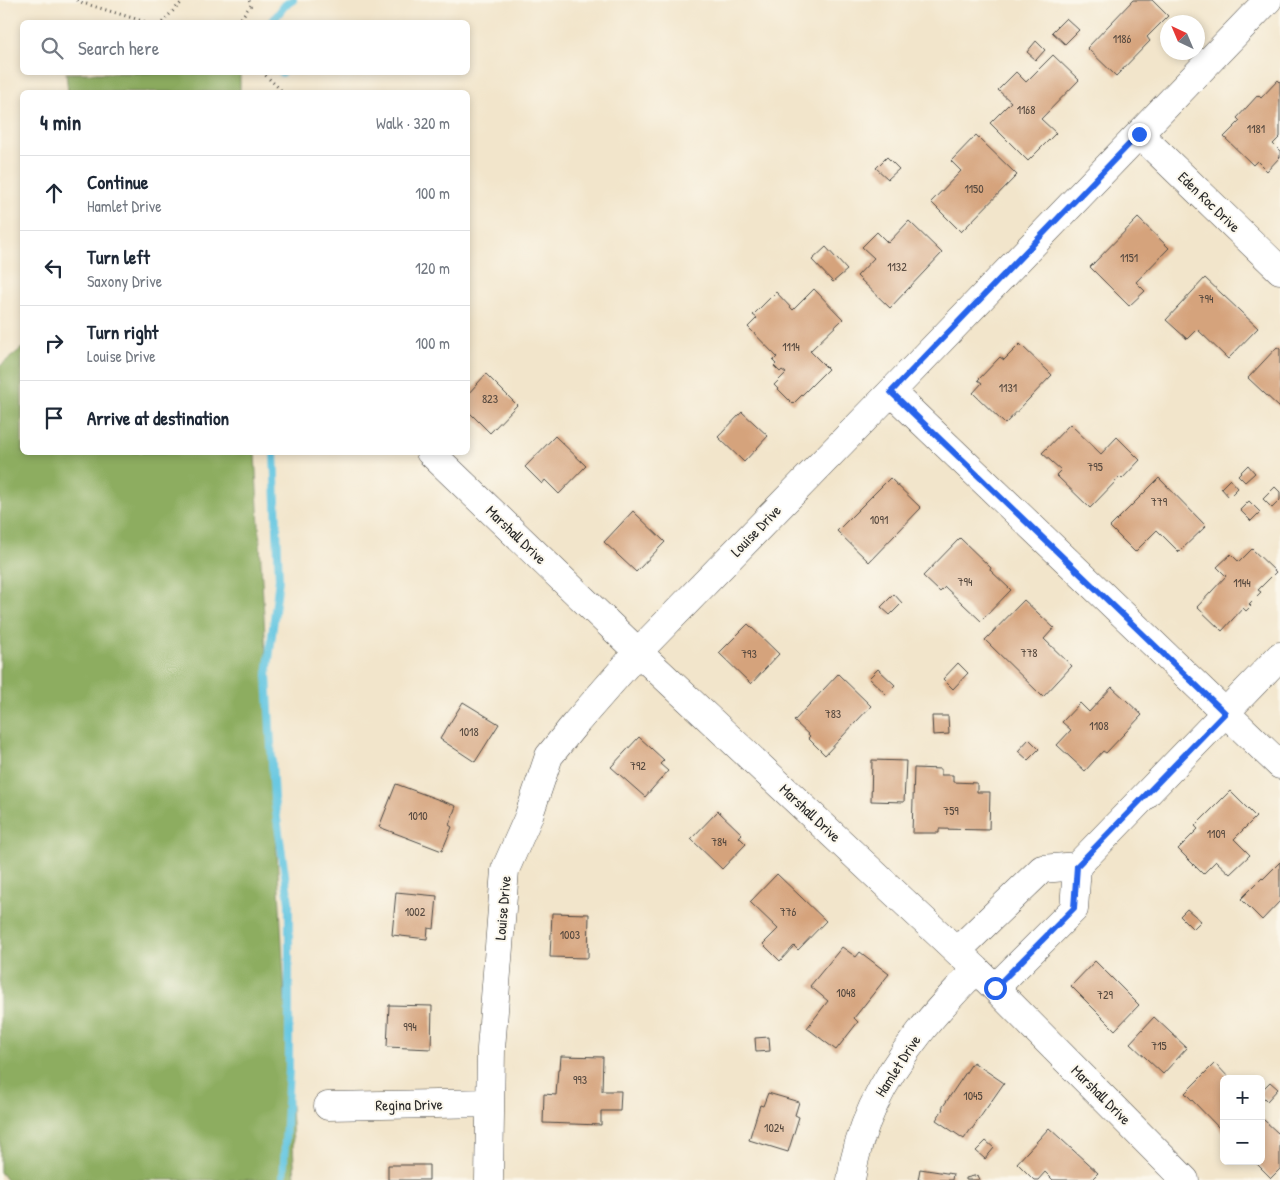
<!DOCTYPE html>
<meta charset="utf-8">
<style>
:root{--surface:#fff;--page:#f2f2f3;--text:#1f2937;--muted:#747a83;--line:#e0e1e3}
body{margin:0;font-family:"Patrick Hand",sans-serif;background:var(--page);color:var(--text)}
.controls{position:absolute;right:15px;bottom:15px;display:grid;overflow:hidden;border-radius:8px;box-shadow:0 2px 8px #0003}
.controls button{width:45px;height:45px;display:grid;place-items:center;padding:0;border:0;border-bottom:1px solid var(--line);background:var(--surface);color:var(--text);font:25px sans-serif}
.compass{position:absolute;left:1160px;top:15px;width:45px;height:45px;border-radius:50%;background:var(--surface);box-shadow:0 2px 8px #0003;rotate:316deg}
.stop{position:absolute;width:15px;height:15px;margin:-11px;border:4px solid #2563eb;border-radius:50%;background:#fff}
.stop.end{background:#2563eb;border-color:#fff;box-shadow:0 1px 5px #0008}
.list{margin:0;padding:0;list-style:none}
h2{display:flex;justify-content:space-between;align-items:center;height:65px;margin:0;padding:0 20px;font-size:21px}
h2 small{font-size:16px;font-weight:400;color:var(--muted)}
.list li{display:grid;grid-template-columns:32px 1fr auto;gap:15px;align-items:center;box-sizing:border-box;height:75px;padding:0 20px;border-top:1px solid var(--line)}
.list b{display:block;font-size:19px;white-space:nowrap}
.list p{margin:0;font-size:16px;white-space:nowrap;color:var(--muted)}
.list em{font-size:16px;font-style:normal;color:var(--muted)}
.icon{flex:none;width:28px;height:28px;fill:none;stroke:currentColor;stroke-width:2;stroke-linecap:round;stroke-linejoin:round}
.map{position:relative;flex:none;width:1280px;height:1180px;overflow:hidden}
.search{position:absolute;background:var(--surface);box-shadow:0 2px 8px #0003;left:20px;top:20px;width:450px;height:55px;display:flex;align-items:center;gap:12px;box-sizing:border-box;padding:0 18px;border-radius:8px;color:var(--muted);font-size:19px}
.panel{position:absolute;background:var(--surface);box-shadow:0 2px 8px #0003;left:20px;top:90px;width:450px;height:365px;border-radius:8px}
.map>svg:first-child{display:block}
.forest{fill:#8dad61;stroke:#5c6c46}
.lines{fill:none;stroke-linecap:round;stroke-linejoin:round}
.stream{stroke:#63c6e1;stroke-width:8}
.building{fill:#d5a37c}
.minor-casing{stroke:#494743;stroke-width:29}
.path{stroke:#494743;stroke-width:3;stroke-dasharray:1 4;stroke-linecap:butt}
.minor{stroke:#fff;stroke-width:28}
.route{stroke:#2563eb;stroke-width:6}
.labels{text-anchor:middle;stroke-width:4;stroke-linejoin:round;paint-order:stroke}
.number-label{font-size:12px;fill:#56493f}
.street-label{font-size:15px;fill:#2b2b2b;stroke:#fbf7ec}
</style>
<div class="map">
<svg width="1280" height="1180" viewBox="0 0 1280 1180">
<rect width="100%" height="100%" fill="#fbf7ec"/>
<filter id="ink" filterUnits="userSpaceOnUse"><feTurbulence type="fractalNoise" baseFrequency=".02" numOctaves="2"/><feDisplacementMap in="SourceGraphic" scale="10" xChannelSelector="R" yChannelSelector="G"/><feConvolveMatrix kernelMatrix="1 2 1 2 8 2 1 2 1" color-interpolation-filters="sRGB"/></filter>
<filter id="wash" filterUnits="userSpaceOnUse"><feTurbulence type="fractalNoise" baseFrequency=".0096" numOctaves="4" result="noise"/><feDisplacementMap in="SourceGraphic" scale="20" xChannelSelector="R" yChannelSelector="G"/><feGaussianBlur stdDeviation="1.12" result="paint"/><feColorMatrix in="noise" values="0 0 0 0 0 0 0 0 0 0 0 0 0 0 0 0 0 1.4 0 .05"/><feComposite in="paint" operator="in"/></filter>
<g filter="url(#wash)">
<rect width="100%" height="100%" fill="#f2e5cb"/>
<path class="forest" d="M 66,73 L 240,73 L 240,92 L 68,92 Z
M 22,348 L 22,452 L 255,453 L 295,1180 L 6,1180 L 0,1172 L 0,366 Z"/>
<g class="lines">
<path class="stream" d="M 272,22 L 285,5 L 293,0
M 282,72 L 282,73
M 274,452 L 279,579 L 267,675 L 274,798 L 289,902 L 289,1069 L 283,1180"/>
</g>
<g id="blocks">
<path class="building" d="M 1133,0 L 1152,0 L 1168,16 L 1147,37 L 1150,41 L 1116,76 L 1087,48 Z
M 1066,18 L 1079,30 L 1065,44 L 1052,32 Z
M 1036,41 L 1045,50 L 1036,60 L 1027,52 Z
M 1053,55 L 1079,80 L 1041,119 L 1056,133 L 1028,161 L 990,123 L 1011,102 L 998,90 L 1016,72 L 1026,82 Z
M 1278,80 L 1280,82 L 1280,137 L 1273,144 L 1280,151 L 1280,157 L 1267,171 L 1257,161 L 1253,165 L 1224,137 L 1240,121 L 1237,118 L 1258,95 L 1261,98 Z
M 976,135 L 1017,175 L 961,232 L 931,202 L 961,171 L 951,161 Z
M 887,157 L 899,169 L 888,179 L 876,168 Z
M 1138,218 L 1169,248 L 1136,282 L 1145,291 L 1129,306 L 1090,267 Z
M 909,221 L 942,253 L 890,308 L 857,276 L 874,258 L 862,247 L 877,232 L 888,243 Z
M 826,247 L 847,270 L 833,282 L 812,260 Z
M 1205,278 L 1258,328 L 1228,359 L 1197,329 L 1187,339 L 1166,320 Z
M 814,289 L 843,319 L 810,351 L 828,369 L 793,404 L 774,385 L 786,373 L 782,370 L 780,372 L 774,366 L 776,364 L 773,361 L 777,357 L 748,327 L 757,318 L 753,315 L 776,292 L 793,310 Z
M 1020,344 L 1052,375 L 1005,424 L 973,393 L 982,383 L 978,380 L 1000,357 L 1004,360 Z
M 1277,347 L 1280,349 L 1280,408 L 1248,378 Z
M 486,374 L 517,405 L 490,433 L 468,411 L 469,408 L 468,407 L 468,394 Z
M 742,412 L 768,436 L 744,462 L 718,437 Z
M 1070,424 L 1101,454 L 1117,437 L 1140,460 L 1122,479 L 1120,477 L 1090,508 L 1056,475 L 1061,470 L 1042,453 Z
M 555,436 L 586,466 L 559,494 L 545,480 L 542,484 L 525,467 Z
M 1248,465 L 1255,473 L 1245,482 L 1238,475 Z
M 890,478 L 921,508 L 869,562 L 837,531 Z
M 1159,478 L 1206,526 L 1179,552 L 1157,530 L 1135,552 L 1110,527 Z
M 1230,479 L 1238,488 L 1229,497 L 1221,488 Z
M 1275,487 L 1280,492 L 1280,500 L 1272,508 L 1263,499 Z
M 1249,501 L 1260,512 L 1251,521 L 1240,510 Z
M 633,511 L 665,542 L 636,572 L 604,542 Z
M 960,538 L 991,568 L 990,570 L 1011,590 L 981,621 L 945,587 L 940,592 L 923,576 Z
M 1252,549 L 1276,572 L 1258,590 L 1261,592 L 1249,604 L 1251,606 L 1246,611 L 1243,608 L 1222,631 L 1197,607 L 1226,576 L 1217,567 L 1231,554 L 1239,562 Z
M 894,594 L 902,603 L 890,615 L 881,607 Z
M 1024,600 L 1054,628 L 1044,639 L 1072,666 L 1043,697 L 985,640 Z
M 748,624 L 779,654 L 751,684 L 719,653 Z
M 958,663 L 968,673 L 953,689 L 943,679 Z
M 878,669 L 895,685 L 886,694 L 869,678 Z
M 838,674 L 871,706 L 825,755 L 808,738 L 810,736 L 794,721 Z
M 1112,687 L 1142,715 L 1106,753 L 1103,751 L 1085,771 L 1057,745 L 1071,730 L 1062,722 L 1080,703 L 1089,712 Z
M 463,702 L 499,724 L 475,762 L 440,739 Z
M 932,716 L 948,716 L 949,734 L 933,735 Z
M 639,737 L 664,760 L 660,764 L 668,771 L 645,797 L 611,767 Z
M 1029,739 L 1039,749 L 1028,760 L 1018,751 Z
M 872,760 L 906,761 L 904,802 L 871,801 Z
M 914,768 L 941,769 L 941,775 L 953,775 L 953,782 L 977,783 L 977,792 L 990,792 L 989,830 L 939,829 L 939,833 L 912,833 Z
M 396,784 L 456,806 L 449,825 L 452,827 L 442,851 L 379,827 Z
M 1230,791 L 1256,817 L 1234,839 L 1250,855 L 1230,874 L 1216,861 L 1203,874 L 1178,849 L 1198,829 L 1195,826 Z
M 718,811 L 742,834 L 739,837 L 746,844 L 722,869 L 691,839 Z
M 1280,862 L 1280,901 L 1262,920 L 1241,899 L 1262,878 L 1263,879 Z
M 777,874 L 826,921 L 798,950 L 794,946 L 780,961 L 763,944 L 778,929 L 750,902 Z
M 396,892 L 437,896 L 434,929 L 428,928 L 427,939 L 392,935 Z
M 1187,909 L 1201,921 L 1193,929 L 1180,916 Z
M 552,913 L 589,914 L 588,958 L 550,957 Z
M 842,947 L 856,957 L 860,952 L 889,974 L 854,1018 L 858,1022 L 836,1050 L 807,1028 L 828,1001 L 810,986 Z
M 1095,961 L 1139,1005 L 1115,1030 L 1071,986 Z
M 389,1005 L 432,1006 L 431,1049 L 387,1047 Z
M 1154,1017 L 1187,1048 L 1163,1074 L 1130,1043 Z
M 769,1037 L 770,1051 L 756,1052 L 755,1038 Z
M 561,1056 L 603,1057 L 602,1091 L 621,1091 L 620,1111 L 601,1111 L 601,1125 L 543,1123 L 544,1094 L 556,1095 L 558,1069 L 560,1069 Z
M 973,1062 L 1004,1083 L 972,1129 L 971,1129 L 964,1139 L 936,1120 L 943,1109 L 942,1108 Z
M 1215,1063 L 1230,1079 L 1224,1079 L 1224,1133 L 1185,1093 Z
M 1270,1082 L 1278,1089 L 1267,1101 L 1261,1095 L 1261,1091 Z
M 768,1093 L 799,1102 L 795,1115 L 799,1117 L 788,1152 L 749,1140 L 760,1105 L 763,1106 Z
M 1264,1120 L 1278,1133 L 1280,1131 L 1280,1169 L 1271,1178 L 1254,1161 L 1261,1161 L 1261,1122 Z
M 1049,1128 L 1098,1173 L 1091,1180 L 1053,1180 L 1045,1172 L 1038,1180 L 1034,1180 L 1017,1163 Z
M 986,1141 L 994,1148 L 985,1159 L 976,1151 Z
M 388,1165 L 429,1165 L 429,1180 L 388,1180 Z
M 920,1169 L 953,1174 L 952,1180 L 918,1180 Z
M 978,1175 L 980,1180 L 966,1180 L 966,1178 Z"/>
</g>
</g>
<g filter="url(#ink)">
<use href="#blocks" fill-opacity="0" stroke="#494743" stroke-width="1"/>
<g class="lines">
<defs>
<path id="minor" d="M 1139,134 L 1280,270
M 891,392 L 1280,765
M 430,452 L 638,652 L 976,969 L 1185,1180
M 957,951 L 1042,869 L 1077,866 L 1280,656
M 995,988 L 1074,909 L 1077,866
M 328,1106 L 490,1103
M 489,1180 L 491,1049 L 505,870 L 528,818 L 549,756 L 575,724 L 638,652 L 891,392 L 1268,0
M 851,1180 C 858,1126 886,1075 920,1032 C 937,1010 957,990 976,969"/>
</defs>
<use href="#minor" class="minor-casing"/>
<path class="path" d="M 77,0 L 83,3 L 146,22
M 162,22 L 184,0
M 238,22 L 251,5 L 249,0
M 262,72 L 283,92"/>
<use href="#minor" class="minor"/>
</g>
</g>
<g class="lines" filter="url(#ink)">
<path class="route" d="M 995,988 L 1074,908 L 1077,866 L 1225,713 L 891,392 L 1139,134"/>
</g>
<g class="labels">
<g class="number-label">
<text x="1122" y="43">1186</text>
<text x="1026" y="114">1168</text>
<text x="1256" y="133">1181</text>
<text x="974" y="193">1150</text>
<text x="1129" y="262">1151</text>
<text x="897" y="271">1132</text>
<text x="1206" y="303">794</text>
<text x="791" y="351">1114</text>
<text x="1008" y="392">1131</text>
<text x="490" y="403">823</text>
<text x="1095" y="471">795</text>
<text x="1159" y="506">779</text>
<text x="879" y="524">1091</text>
<text x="965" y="586">794</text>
<text x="1242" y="587">1144</text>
<text x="1029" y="657">778</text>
<text x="749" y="658">793</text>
<text x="833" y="718">783</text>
<text x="1099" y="730">1108</text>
<text x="469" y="736">1018</text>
<text x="638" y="770">792</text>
<text x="951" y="815">759</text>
<text x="418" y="820">1010</text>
<text x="1216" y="838">1109</text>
<text x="719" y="846">784</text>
<text x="415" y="916">1002</text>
<text x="788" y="916">776</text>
<text x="570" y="939">1003</text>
<text x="846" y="997">1048</text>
<text x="1105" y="999">729</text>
<text x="410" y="1031">994</text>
<text x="1159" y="1050">715</text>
<text x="580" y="1084">993</text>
<text x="973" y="1100">1045</text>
<text x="774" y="1132">1024</text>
</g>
<g class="street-label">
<text transform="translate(1209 202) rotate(44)" y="5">Eden Roc Drive</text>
<text transform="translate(756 531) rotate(-46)" y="5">Louise Drive</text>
<text transform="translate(516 535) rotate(44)" y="5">Marshall Drive</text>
<text transform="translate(810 813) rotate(43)" y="5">Marshall Drive</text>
<text transform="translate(503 908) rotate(-85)" y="5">Louise Drive</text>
<text transform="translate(898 1066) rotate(-57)" y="5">Hamlet Drive</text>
<text transform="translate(1101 1095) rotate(45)" y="5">Marshall Drive</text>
<text transform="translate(409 1105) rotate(-1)" y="5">Regina Drive</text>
</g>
</g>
</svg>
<div class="controls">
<button>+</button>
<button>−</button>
</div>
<svg class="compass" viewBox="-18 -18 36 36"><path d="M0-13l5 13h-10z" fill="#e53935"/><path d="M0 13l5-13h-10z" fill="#747a83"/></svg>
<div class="stop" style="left:995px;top:988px"></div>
<div class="stop end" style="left:1139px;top:134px"></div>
<div class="search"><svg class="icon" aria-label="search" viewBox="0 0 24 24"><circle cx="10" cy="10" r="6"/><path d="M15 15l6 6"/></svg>Search here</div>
<section class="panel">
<h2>4 min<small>Walk · 320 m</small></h2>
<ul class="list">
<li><svg class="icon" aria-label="ahead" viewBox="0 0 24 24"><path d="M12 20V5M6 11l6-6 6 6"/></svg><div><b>Continue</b><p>Hamlet Drive</p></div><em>100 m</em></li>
<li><svg class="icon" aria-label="left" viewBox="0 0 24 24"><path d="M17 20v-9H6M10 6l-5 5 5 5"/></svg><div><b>Turn left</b><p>Saxony Drive</p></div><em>120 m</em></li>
<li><svg class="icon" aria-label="right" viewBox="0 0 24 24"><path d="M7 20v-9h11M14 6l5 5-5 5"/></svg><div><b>Turn right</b><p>Louise Drive</p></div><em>100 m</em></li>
<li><svg class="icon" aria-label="arrive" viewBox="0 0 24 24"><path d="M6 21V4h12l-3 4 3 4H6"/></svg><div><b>Arrive at destination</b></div></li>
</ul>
</section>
</div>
